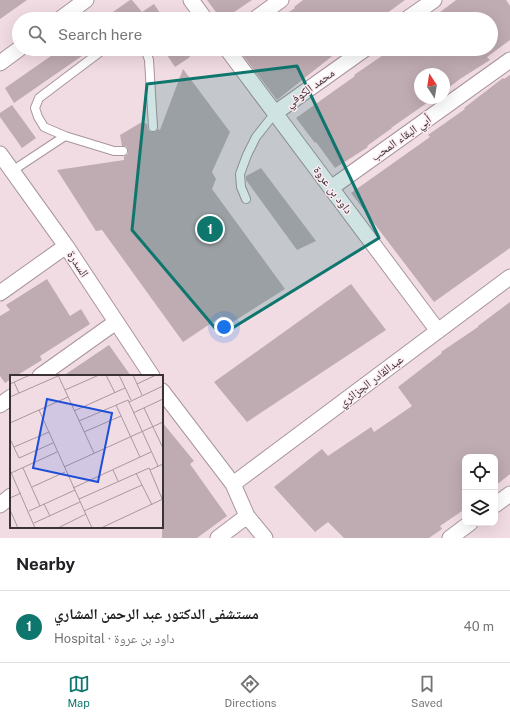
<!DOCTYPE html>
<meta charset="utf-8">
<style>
:root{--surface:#fff;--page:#f6f6f6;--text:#202124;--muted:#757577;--line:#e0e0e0;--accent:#0f766e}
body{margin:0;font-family:"Public Sans","Noto Naskh Arabic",sans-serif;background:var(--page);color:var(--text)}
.controls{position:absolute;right:12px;bottom:12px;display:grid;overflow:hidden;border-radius:8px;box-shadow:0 4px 16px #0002}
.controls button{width:36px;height:36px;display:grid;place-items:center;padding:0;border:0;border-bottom:1px solid var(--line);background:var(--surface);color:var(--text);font:20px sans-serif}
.compass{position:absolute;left:414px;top:68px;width:36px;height:36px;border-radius:50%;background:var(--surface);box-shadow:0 4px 16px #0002;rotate:348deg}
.you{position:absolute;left:224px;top:327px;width:14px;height:14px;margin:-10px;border:3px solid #fff;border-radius:50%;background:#1a73e8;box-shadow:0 0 0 6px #1a73e833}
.badge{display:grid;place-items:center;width:26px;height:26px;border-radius:50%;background:var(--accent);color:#fff;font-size:13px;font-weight:700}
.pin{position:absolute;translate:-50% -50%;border:2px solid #fff;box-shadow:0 1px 4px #0006}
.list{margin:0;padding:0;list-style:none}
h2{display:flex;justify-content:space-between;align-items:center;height:52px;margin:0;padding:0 16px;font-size:17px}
h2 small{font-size:13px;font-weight:400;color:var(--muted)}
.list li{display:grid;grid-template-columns:26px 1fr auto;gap:12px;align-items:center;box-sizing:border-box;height:72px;padding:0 16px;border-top:1px solid var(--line)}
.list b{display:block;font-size:15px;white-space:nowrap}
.list p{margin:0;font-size:13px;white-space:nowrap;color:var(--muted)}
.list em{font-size:13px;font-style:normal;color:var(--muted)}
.icon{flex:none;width:22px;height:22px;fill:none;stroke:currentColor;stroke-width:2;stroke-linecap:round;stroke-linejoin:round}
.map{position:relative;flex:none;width:510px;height:538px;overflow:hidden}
.search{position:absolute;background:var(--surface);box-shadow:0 4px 16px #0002;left:12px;right:12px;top:12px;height:44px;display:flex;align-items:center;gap:10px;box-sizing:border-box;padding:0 14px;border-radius:22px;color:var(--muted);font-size:15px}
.sheet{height:124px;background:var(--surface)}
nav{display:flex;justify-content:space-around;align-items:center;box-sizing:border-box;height:56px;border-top:1px solid var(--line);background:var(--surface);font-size:11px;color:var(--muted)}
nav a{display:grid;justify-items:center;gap:2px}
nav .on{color:var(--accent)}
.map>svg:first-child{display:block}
.building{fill:#bfabb2}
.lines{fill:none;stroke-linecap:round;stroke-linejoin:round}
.lane-casing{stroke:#a9959d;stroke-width:10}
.street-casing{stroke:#a9959d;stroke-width:17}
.lane{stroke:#fff;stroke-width:8}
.street{stroke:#fff;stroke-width:15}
.marked{fill:#0f766e;fill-opacity:0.2;stroke:#0f766e;stroke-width:3;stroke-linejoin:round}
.labels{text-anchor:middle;stroke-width:3;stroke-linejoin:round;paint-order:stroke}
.street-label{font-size:12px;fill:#3a3235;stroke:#fcebf1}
.inset-road{fill:none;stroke:#a8989e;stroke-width:1}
.view{fill:#1d4ed8;fill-opacity:0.15;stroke:#1d4ed8;stroke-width:2}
.inset-edge{fill:none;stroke:#3a3235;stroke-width:2}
</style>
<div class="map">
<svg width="510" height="538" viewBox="0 0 510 538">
<rect width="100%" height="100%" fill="#f2dce4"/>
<path class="building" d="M 0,0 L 27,0 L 0,19 Z
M 130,0 L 132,0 L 142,12 L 154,4 L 164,19 L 103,19 Z
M 207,0 L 252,0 L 224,19 L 221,19 Z
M 303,0 L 405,0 L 379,19 L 278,19 L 295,8 L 294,7 Z
M 456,0 L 506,0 L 510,6 L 510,40 L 487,57 L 490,60 L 460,79 L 444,91 L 444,74 L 420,74 L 420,98 L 434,98 L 391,128 L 392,128 L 367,146 L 368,147 L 335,168 L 316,142 L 315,143 L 296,118 L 355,76 L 354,75 L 392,49 L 491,49 L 491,19 L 431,19 Z
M 61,49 L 92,49 L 14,103 L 5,88 Z
M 163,49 L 184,49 L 190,57 L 175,67 Z
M 238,49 L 341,49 L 277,100 Z
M 183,69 L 230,132 L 212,172 L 216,179 L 212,189 L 285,289 L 228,325 L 222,316 L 183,342 L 102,230 L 96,231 L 57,170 L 124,160 L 124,156 L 128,154 L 128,151 L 126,146 L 122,146 L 120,135 L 142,122 L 147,124 L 148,130 L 151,132 L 154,132 L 156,131 L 158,129 L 160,130 Z
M 510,75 L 510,248 L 434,302 L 351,193 L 430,137 L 428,135 L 465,109 L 464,108 L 503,78 L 504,79 Z
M 12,105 L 36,138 L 22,148 L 0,117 L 0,113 Z
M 261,168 L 316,241 L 297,250 L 246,180 L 246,176 Z
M 47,279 L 70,316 L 81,309 L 90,324 L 40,356 L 42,360 L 16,376 L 11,376 L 11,379 L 5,383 L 0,376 L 0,316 L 10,310 L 6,305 Z
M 351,284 L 386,330 L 247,422 L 214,382 Z
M 510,302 L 510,474 L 495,486 L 495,457 L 465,457 L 465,509 L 440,526 L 442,529 L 429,538 L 344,538 L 328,522 L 315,532 L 274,487 L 322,449 L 328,456 L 371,427 L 374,432 L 412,406 L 398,387 L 442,353 L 441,352 L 478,327 L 478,326 Z
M 109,345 L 131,376 L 63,376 Z
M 162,422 L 194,461 L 190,464 L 227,516 L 197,538 L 162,538 Z"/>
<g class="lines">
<defs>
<path id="lane" d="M 104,49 L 39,98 L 35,108 L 38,117 L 44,127 L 65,136 L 114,151 L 123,151
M 144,49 L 146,51 L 149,60 L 153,127
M 12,171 L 65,136
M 246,199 L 241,187 L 240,174 L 247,155 L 256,137 L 275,113"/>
<path id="street" d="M 191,0 L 205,19
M 60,19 L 86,0
M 255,19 L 281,0
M 407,19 L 434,0
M 227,49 L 438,331
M 0,63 L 19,49
M 275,113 L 365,49
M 0,154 L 66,246 L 152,376
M 331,188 L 510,60
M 0,293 L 66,246
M 40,376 L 116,322
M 162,391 L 233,484 L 247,516 L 265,538
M 0,405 L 11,397
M 233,484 L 510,277
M 0,505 L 11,496
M 495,505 L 510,494
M 218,538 L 247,516
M 450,538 L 470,523"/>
</defs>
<use href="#lane" class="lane-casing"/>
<use href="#street" class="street-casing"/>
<use href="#lane" class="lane"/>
<use href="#street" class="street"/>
</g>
<path class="marked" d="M 297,66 L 379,238 L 221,335 L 132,230 L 147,84 Z"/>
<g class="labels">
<g class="street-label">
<text transform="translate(310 88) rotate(-36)" y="4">محمد الكوفي</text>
<text transform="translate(401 138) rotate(-35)" y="4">أبي البقاء المحب</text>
<text transform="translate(333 190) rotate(53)" y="4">داود بن عروة</text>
<text transform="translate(78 264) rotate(57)" y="4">السدرة</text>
<text transform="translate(371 381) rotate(-37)" y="4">عبدالقادر الجزائري</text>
</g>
</g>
<g transform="translate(10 375)">
<rect width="153" height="153" fill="#f2dce4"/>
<path class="inset-road" d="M 48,0 L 84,78M 96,0 L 105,18M 109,0 L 121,25M 123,0 L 132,20M 4,7 L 9,18M 0,9 L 20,0M 127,9 L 146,0M 55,15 L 89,0M 0,22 L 48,1M 119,27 L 153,11M 106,30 L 130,82M 134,33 L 153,73M 29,35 L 82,153M 64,36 L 115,13M 123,38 L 153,24M 69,46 L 118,25 L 148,91M 0,48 L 58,22M 74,57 L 111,41M 0,64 L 9,83 L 43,68M 4,72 L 39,57M 54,92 L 153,47M 13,93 L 30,131M 0,95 L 25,153M 103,95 L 108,106M 140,95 L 153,126M 1,98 L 47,77M 126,98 L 142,130M 22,112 L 55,97M 63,113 L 141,77M 0,123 L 11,118M 69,124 L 139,93 L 140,95 L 153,89M 34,129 L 40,141M 0,135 L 8,153M 19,136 L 65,115M 74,136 L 132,110M 24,148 L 70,127M 48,153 L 76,139M 91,153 L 153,124"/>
<path class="view" d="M 37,24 L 102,38 L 88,107 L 23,93 Z"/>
<rect width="153" height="153" class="inset-edge"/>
</g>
</svg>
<div class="controls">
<button><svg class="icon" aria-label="locate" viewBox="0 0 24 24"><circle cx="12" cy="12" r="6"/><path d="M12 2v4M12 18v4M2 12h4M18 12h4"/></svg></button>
<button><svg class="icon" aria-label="layers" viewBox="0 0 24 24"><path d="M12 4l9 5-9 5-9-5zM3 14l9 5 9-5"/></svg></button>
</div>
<svg class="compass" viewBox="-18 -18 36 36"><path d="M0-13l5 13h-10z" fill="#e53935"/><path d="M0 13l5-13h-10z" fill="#757577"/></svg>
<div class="you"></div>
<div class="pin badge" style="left:210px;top:229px">1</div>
<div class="search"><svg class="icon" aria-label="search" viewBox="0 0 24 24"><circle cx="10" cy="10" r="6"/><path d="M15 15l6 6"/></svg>Search here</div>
</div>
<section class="sheet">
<h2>Nearby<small></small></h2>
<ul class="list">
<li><span class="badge">1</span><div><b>مستشفى الدكتور عبد الرحمن المشاري</b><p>Hospital · داود بن عروة</p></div><em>40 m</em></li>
</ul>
</section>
<nav>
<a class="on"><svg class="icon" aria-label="map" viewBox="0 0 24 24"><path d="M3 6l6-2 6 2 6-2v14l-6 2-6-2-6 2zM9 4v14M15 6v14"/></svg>Map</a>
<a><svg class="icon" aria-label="directions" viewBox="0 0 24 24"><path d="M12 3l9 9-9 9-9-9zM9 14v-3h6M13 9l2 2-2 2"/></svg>Directions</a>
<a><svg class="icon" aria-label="saved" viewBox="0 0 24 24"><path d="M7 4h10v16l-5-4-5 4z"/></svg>Saved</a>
</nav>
